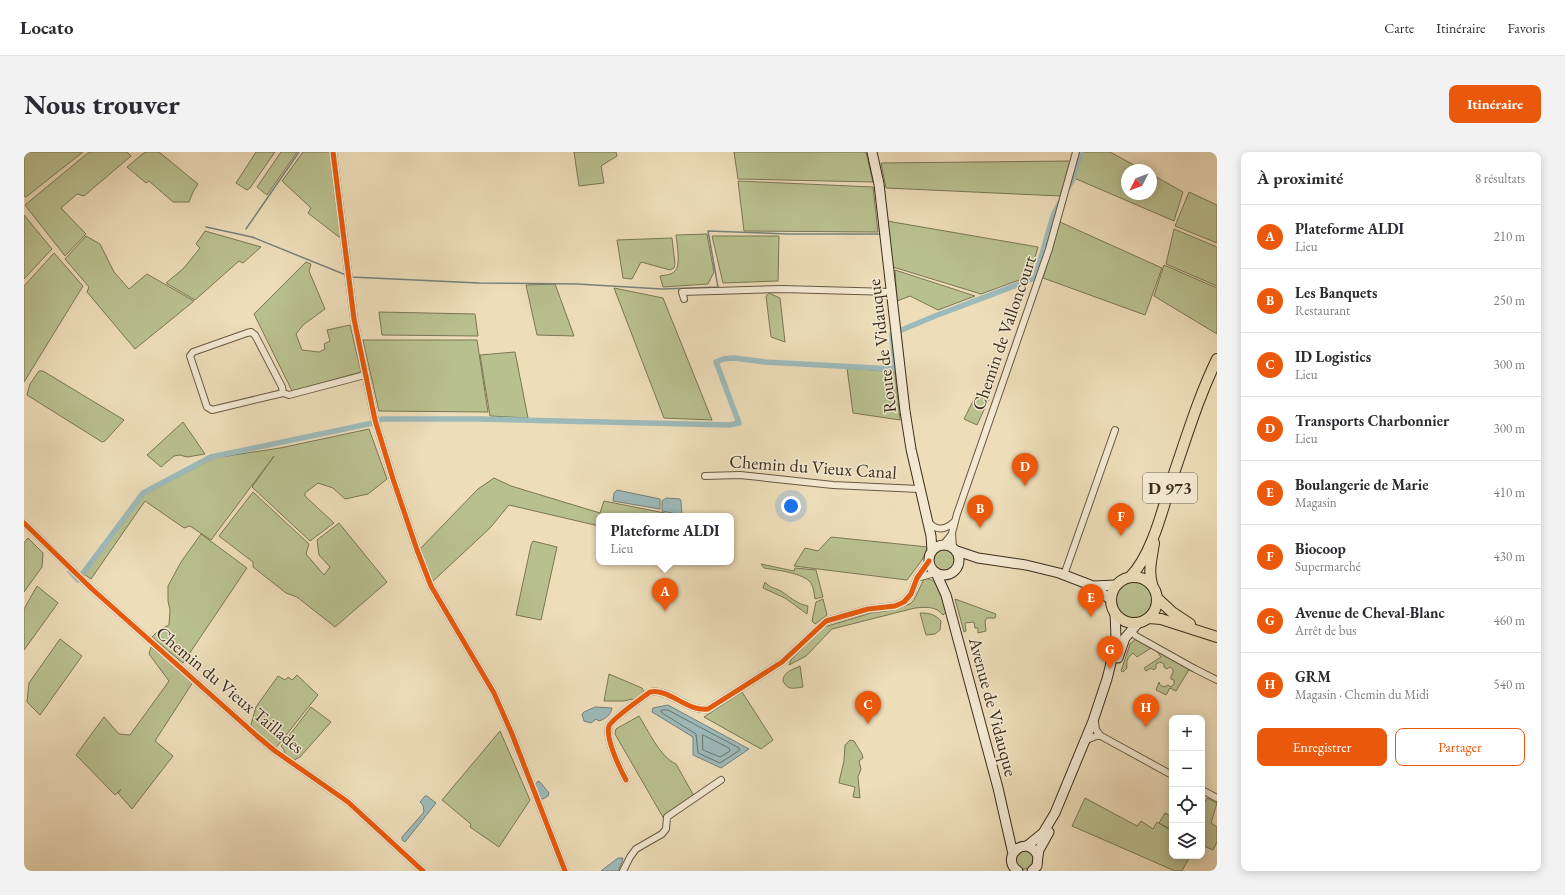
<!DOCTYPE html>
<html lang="fr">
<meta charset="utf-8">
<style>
:root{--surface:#fff;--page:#f2f2f3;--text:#2b2b33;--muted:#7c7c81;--line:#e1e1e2;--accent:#ea580c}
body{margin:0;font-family:"EB Garamond",serif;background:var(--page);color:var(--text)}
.controls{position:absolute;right:12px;bottom:12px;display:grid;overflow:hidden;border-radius:8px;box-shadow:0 2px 10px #0003}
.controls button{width:36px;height:36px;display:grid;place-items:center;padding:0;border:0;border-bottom:1px solid var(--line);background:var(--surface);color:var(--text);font:20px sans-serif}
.compass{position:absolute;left:1097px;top:12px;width:36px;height:36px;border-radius:50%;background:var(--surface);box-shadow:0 2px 10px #0003;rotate:228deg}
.you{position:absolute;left:767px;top:354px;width:14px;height:14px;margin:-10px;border:3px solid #fff;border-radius:50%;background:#1a73e8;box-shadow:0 0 0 6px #1a73e833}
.badge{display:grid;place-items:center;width:26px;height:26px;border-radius:50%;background:var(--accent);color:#fff;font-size:13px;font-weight:700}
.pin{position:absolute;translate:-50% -33px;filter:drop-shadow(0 1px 2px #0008)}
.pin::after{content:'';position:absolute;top:21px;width:14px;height:12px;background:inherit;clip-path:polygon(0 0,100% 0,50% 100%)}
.popup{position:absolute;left:572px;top:361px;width:138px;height:52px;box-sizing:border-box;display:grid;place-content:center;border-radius:8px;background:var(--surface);filter:drop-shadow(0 1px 3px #0005);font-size:13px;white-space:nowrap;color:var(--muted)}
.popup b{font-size:15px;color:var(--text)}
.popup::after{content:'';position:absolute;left:50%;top:100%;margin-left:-8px;border:8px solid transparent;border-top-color:var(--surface)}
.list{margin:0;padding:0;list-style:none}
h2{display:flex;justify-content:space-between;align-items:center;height:52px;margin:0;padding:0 16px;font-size:17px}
h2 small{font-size:13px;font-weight:400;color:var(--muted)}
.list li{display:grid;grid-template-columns:26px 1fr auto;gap:12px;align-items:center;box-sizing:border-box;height:64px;padding:0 16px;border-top:1px solid var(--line)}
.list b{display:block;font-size:15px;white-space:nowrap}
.list p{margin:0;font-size:13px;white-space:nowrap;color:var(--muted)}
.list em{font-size:13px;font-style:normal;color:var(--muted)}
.actions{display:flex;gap:8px;padding:12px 16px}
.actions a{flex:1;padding:9px 0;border:1px solid var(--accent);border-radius:8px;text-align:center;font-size:14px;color:var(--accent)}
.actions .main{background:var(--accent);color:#fff}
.icon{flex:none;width:22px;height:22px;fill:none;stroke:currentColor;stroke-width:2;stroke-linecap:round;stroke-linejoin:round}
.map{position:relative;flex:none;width:1193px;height:719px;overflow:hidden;border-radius:8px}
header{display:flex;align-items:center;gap:24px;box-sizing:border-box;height:56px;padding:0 20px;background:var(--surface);border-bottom:1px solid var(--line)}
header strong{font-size:19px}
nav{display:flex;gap:22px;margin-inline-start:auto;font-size:14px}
.intro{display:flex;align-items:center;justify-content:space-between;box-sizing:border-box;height:96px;padding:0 24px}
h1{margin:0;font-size:28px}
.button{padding:10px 18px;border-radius:8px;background:var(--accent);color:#fff;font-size:14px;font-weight:700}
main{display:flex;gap:24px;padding:0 24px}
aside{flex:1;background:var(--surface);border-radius:8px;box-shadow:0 2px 10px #0003}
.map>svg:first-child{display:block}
.green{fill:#b9c08f;stroke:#7a7656}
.water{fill:#9dbaba;stroke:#76817b}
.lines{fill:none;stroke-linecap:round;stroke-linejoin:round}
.shore{stroke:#6c736b;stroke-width:1}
.stream{stroke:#76817b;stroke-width:1.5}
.canal{stroke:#9dbaba;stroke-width:5.5}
.street-casing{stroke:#685843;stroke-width:8}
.secondary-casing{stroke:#3b2c1c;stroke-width:11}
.primary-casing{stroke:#3b2c1c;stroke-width:12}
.street{stroke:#f3e9d2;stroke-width:6}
.secondary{stroke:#f3e9d2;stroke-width:9}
.primary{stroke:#edddb9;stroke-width:10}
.cycleway-casing{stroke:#f3e9d2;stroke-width:8}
.cycleway{stroke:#e8590c;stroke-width:5}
.labels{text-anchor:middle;stroke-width:3;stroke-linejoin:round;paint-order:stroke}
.shield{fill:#f3e9d2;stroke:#726553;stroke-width:1}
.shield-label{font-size:17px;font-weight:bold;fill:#3b2c1c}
.street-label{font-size:18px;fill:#3b2c1c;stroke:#f3e9d2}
</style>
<header>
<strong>Locato</strong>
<nav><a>Carte</a><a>Itinéraire</a><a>Favoris</a></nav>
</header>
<div class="intro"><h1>Nous trouver</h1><a class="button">Itinéraire</a></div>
<main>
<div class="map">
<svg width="1193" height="719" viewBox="0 0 1193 719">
<rect width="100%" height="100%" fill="#edddb9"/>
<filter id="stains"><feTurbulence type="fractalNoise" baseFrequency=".005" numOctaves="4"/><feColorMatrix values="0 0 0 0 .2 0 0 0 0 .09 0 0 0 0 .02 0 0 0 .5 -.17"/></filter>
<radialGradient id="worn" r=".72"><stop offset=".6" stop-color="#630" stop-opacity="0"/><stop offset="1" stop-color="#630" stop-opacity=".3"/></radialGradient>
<path class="green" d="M 0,0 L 59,0 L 2,45 L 0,44 Z
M 65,0 L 103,0 L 107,4 L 60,44 L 53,42 L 37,56 L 62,82 L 41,104 L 1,53 Z
M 121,0 L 135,0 L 174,32 L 169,40 L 165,50 L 149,50 L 125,29 L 122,31 L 103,15 Z
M 232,0 L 251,0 L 226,36 L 223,38 L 212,31 Z
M 257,0 L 273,0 L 243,43 L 233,35 Z
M 279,0 L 306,0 L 317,83 L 315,85 L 284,61 L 287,56 L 258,29 Z
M 550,0 L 592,0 L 593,4 L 577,14 L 580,31 L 555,34 Z
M 710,0 L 842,0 L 849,30 L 714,27 Z
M 1059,0 L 1086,0 L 1119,18 L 1103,18 L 1103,42 L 1127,42 L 1127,22 L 1159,40 L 1150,69 L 1050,26 Z
M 1047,9 L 1036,44 L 862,36 L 857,11 Z
M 714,29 L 849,35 L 854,80 L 720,79 Z
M 1165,40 L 1193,53 L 1193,91 L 1151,74 Z
M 0,63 L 28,97 L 0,127 Z
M 863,69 L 1014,95 L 1006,124 L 957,142 L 869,115 Z
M 1036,70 L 1138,116 L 1121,163 L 1019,126 Z
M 1150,77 L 1193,95 L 1193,134 L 1142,112 Z
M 181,79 L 237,95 L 219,111 L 215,109 L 171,148 L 142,131 L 160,116 L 176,96 L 172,92 Z
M 683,82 L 690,120 L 684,132 L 639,135 L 636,124 C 641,123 648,123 651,119 C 657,114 653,92 652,83 Z
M 62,84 L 76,92 L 90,120 L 105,137 L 123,122 L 170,149 L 111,197 L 63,140 L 65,135 L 41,107 Z
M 688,84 L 755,84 L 754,129 L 699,131 Z
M 648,86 L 651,112 L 650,116 L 646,118 L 617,110 L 608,127 L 599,126 L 593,88 Z
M 30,101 L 59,134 L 0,230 L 0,134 Z
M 282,110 L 287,112 L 285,119 L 301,157 L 279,173 L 272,182 L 278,198 L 295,200 L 301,197 L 300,192 L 306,189 L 303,178 L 326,173 L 337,220 L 268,239 L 230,162 Z
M 1140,113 L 1193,136 L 1193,182 L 1130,144 Z
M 871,118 L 951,144 L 914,158 L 886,144 L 873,149 Z
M 531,132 L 550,184 L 513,183 L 502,133 Z
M 590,136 L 639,146 L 688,268 L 640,266 Z
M 745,141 L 756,146 L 761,190 L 747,185 L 742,144 Z
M 355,160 L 451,162 L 454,184 L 358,183 Z
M 339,188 L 453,188 L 464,260 L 355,259 Z
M 491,200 L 504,266 L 466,264 L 456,203 Z
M 823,216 L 871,220 L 876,268 L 829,261 Z
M 15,219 L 19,219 L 100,268 L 81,289 L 78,290 L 3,243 L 6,232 Z
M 953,241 L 965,247 L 953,273 L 940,267 Z
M 159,270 L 181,302 L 163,305 L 156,303 L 150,304 L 137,315 L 123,303 Z
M 345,277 L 363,327 L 344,342 L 321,347 L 309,336 L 294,331 L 281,341 L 281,344 L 310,371 L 286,389 L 228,335 L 250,304 L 187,388 L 166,374 L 160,376 L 121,349 L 67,427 L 60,422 L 119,343 L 190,306 L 256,296 Z
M 470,326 L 487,334 L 576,361 L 580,349 L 656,364 L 575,364 L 575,374 L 485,353 L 466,376 L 408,430 L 395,398 L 454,337 Z
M 229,340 L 285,392 L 282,402 L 300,423 L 306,415 L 295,403 L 293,388 L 315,371 L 363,430 L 311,475 L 273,445 L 262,441 L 229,415 L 229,410 L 195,384 Z
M 177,382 L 223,416 L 159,511 L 128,485 L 135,478 L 145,473 L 146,458 L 144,449 L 144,434 L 157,410 Z
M 807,385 L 904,395 L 898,408 L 883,428 L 770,414 L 781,396 L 794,399 Z
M 4,386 L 19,401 L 18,415 L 0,440 L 0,391 Z
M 509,389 L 533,395 L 517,468 L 492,463 L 507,393 Z
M909 408a11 11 0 1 1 22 0a11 11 0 1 1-22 0Z
M 737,412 L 770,419 L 771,416 L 792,418 L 799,445 L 791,447 C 790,442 790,436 787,431 C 780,421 752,418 740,416 Z
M 902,426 C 918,430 918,447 922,460 L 919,463 C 912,454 902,455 891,456 L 808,477 L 782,504 L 765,513 L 767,508 L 797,476 L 847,461 L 862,459 L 886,452 L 890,448 L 899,429 Z
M1091 448a19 19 0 1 1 38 0a19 19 0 1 1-38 0Z
M 741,430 C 746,436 751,436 757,439 C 766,445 773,452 784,454 L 783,462 L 761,446 L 739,436 Z
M 13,434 L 34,451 L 0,498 L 0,457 Z
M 799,447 L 803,463 L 791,472 L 788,469 L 792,450 Z
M 931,447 L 972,462 L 971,466 L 963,466 L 961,469 L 962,479 L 954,481 L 954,476 L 951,476 L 950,470 L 941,471 L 942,479 L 940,480 Z
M 896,461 C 905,461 911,462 917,469 L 916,478 L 911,482 L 902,483 Z
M 1113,486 L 1127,496 L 1113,505 L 1109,501 C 1104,506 1102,507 1103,516 L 1099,520 L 1097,519 L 1106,492 Z
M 36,487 L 58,504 L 16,563 L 3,550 L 5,531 Z
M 127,495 L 169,530 L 131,589 L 149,604 L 108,657 L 94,641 L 97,637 L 91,643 L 52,603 L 80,565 L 95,582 L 106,583 L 145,529 L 125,502 Z
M 1131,497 L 1166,516 L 1152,539 L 1146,536 L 1142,543 L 1132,538 L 1135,530 L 1136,533 L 1140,535 L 1144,533 L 1147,535 L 1150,532 L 1150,528 L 1147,527 L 1147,524 L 1149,521 L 1149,517 L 1146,515 L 1143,517 L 1140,515 L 1140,512 L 1136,510 L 1132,512 L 1132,516 L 1130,518 L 1127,516 L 1122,519 L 1120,516 L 1137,505 Z
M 776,514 L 779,535 C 770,536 764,539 759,529 C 759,520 768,518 776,514 Z
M 585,522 L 618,536 L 620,540 L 609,548 L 608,547 L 600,549 L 580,549 Z
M 273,523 L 294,543 L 251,597 L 226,576 L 232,555 L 254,524 L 261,528 L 264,525 L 268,528 Z
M 718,540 L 749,588 L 737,597 L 680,565 Z
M 287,555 L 307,570 L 276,605 L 270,608 L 261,602 L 260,598 L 257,594 Z
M 615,564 C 624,578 636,605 652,612 L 670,644 L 640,667 L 591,582 L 592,577 Z
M 476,579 L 506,648 L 475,695 L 446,675 L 447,672 L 418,648 Z
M 826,588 L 830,589 L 838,602 L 839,606 L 835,609 L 837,617 L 834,625 L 836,646 L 829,645 L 831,635 L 815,631 L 815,630 L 820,609 L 821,593 Z
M 1061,646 L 1113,674 L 1117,669 L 1129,677 L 1133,670 L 1148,679 L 1148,704 L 1166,704 L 1158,719 L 1151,719 L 1048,674 Z
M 1183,646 L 1193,651 L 1187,671 L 1193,675 L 1193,690 L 1189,698 L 1178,693 L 1178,655 Z
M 1141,661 L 1148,665 L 1148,678 L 1135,671 Z
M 1005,697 L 1012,709 L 1006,717 L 997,717 L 991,710 C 993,700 994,698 1005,697 Z"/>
<path class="water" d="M 593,338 L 636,347 L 636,357 L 589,349 L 590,341 Z
M 642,346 L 656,347 L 657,349 L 658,363 L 638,359 L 638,349 Z
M 644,553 L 725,597 L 697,616 L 669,603 L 669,585 L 628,560 L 629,556 Z
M 571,555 L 588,556 C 587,563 581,567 575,569 L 572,567 L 567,571 L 560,569 L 558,562 L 560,560 Z
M 514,629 L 516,630 L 525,641 L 524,644 L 519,647 L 516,646 L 511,633 Z
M 401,644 L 403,644 L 412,651 L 381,690 L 378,688 L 378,685 L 400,660 L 399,653 L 396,650 Z
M 594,706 L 599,706 L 598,710 L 594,719 L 577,719 Z"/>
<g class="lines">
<path class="shore" d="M 639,558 L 644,558 L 715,596 L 716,598 L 696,611 L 674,601 L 672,582 L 638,561 L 637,559 Z
M 679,583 L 705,596 L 706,599 L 696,605 L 679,598 Z"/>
<path class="stream" d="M 182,75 L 228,85 L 322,123
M 222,77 L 275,0
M 327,125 L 455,131 L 553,132 L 638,137 L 694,135 L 684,79 L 764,82 L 856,82"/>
<path class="canal" d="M 1043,37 L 1049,27 L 1057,0
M 46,419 L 54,428 L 119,341 L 187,305 L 349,271 L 358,267 L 456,267 L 705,273 L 715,271 L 692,210 L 699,207 L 710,206 L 741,210 L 869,217 L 871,214 L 868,182 L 911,164 L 1011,126 L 1029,64 L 1036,50"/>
<defs>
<path id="street" d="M 309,0 L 330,167 L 351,268 L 369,327 L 393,398 L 407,434 L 470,541 L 488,582 L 541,719
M 660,147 L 658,140 L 758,137 L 868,140
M 259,241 L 258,235 L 231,183 L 227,180 L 223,181 L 169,200 L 166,204 L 183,255 L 188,258 L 259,241 L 265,243 L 341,223
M 681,324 L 716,323 L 809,333 L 895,337
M 904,369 C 912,380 922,378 931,369
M 0,371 L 68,437 L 233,584 L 251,599 L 324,650 L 399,719
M 919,393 L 927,383
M 929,396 L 928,381 L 933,362 L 1025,97 L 1052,0
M 1040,423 L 1091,278
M 893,426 L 911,421
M 1107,479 L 1112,484 L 1171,517 L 1193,528
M 1071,570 L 1072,578 L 1077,584 L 1148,623
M 1065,587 L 1072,584 L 1077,584
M 602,628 C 596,617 581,586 585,574 C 589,566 618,546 626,540 C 645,536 663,560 684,557 L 758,510 L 802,469 L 844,457 L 871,454 L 880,450 L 887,442 L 893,426 L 905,409
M 1178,638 L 1193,646
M 599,719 L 606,705 L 612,697 L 638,682 L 642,677 L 643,665 L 697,628"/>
<path id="secondary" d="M 848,0 L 855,32 L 881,259 L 887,297 L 907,384 L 908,399
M905 408a15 15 0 1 1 30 0a15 15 0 1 1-30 0Z
M 933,399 L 954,406 L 1002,413 L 1035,421 L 1069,434 L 1087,448
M 912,421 L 922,443 L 974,636 L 989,702
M 1069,434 L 1093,433
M 1094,506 L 1101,486 L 1114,471
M 1003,694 L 1019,681 L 1031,661 L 1069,569 L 1083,527 L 1090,499 L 1092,486 L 1091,460
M 1014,704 L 1015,698 L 1025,680
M 994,719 C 975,706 1002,680 1014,704 L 1013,714 L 1008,719"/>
<path id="primary" d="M1087 448a23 23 0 1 1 46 0a23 23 0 1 1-46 0Z
M 1106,425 C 1128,403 1139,356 1148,327 C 1162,287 1174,246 1193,207
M 1128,432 C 1124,419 1128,405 1130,391
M 1134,447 L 1148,460 L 1166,472
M 1125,466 L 1137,467 L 1193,485"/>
</defs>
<use href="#street" class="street-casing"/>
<use href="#secondary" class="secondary-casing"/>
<use href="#primary" class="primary-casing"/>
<use href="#street" class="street"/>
<use href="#secondary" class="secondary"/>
<use href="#primary" class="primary"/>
<defs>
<path id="cycleway" d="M 309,0 L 330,167 L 351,268 L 369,327 L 393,398 L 407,434 L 470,541 L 488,582 L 541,719
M 0,371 L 68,437 L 233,584 L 251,599 L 324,650 L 399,719
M 602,628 C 596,617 581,586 585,574 C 589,566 618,546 626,540 C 645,536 663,560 684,557 L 758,510 L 802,469 L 844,457 L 871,454 L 880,450 L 887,442 L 893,426 L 905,409"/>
</defs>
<use href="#cycleway" class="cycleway-casing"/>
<use href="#cycleway" class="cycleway"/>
</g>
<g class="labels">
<rect class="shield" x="1119" y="321" width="54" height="30" rx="3"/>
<g class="shield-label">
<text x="1146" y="342">D 973</text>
</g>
<g class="street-label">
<text transform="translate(980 181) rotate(-71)" y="6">Chemin de Valloncourt</text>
<text transform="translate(858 194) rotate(-97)" y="6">Route de Vidauque</text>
<text transform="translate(789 315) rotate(4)" y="6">Chemin du Vieux Canal</text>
<text transform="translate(206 538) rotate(40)" y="6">Chemin du Vieux Taillades</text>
<text transform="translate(969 555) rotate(75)" y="6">Avenue de Vidauque</text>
</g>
</g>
<rect width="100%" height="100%" filter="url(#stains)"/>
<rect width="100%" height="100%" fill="url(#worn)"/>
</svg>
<div class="controls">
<button>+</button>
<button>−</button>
<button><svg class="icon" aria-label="locate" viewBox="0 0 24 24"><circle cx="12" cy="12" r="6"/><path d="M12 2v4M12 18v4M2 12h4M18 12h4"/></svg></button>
<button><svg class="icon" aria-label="layers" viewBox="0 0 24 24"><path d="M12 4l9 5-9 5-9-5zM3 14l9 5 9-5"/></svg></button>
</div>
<svg class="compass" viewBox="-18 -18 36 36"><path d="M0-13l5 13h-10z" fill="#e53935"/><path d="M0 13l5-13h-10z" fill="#7c7c81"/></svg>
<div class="you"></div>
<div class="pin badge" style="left:641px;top:459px">A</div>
<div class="popup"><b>Plateforme ALDI</b>Lieu</div>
<div class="pin badge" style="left:956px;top:376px">B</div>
<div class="pin badge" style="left:844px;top:572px">C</div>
<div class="pin badge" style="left:1001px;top:334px">D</div>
<div class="pin badge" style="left:1067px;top:465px">E</div>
<div class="pin badge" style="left:1097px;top:384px">F</div>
<div class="pin badge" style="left:1086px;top:517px">G</div>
<div class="pin badge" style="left:1122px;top:575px">H</div>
</div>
<aside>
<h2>À proximité<small>8 résultats</small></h2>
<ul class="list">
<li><span class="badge">A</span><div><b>Plateforme ALDI</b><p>Lieu</p></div><em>210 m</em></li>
<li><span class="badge">B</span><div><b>Les Banquets</b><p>Restaurant</p></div><em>250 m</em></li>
<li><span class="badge">C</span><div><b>ID Logistics</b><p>Lieu</p></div><em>300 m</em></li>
<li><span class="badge">D</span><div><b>Transports Charbonnier</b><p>Lieu</p></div><em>300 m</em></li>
<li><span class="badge">E</span><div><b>Boulangerie de Marie</b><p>Magasin</p></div><em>410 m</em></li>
<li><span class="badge">F</span><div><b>Biocoop</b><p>Supermarché</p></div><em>430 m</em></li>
<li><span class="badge">G</span><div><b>Avenue de Cheval-Blanc</b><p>Arrêt de bus</p></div><em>460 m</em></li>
<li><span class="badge">H</span><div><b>GRM</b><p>Magasin · Chemin du Midi</p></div><em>540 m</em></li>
</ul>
<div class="actions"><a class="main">Enregistrer</a><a>Partager</a></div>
</aside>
</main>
